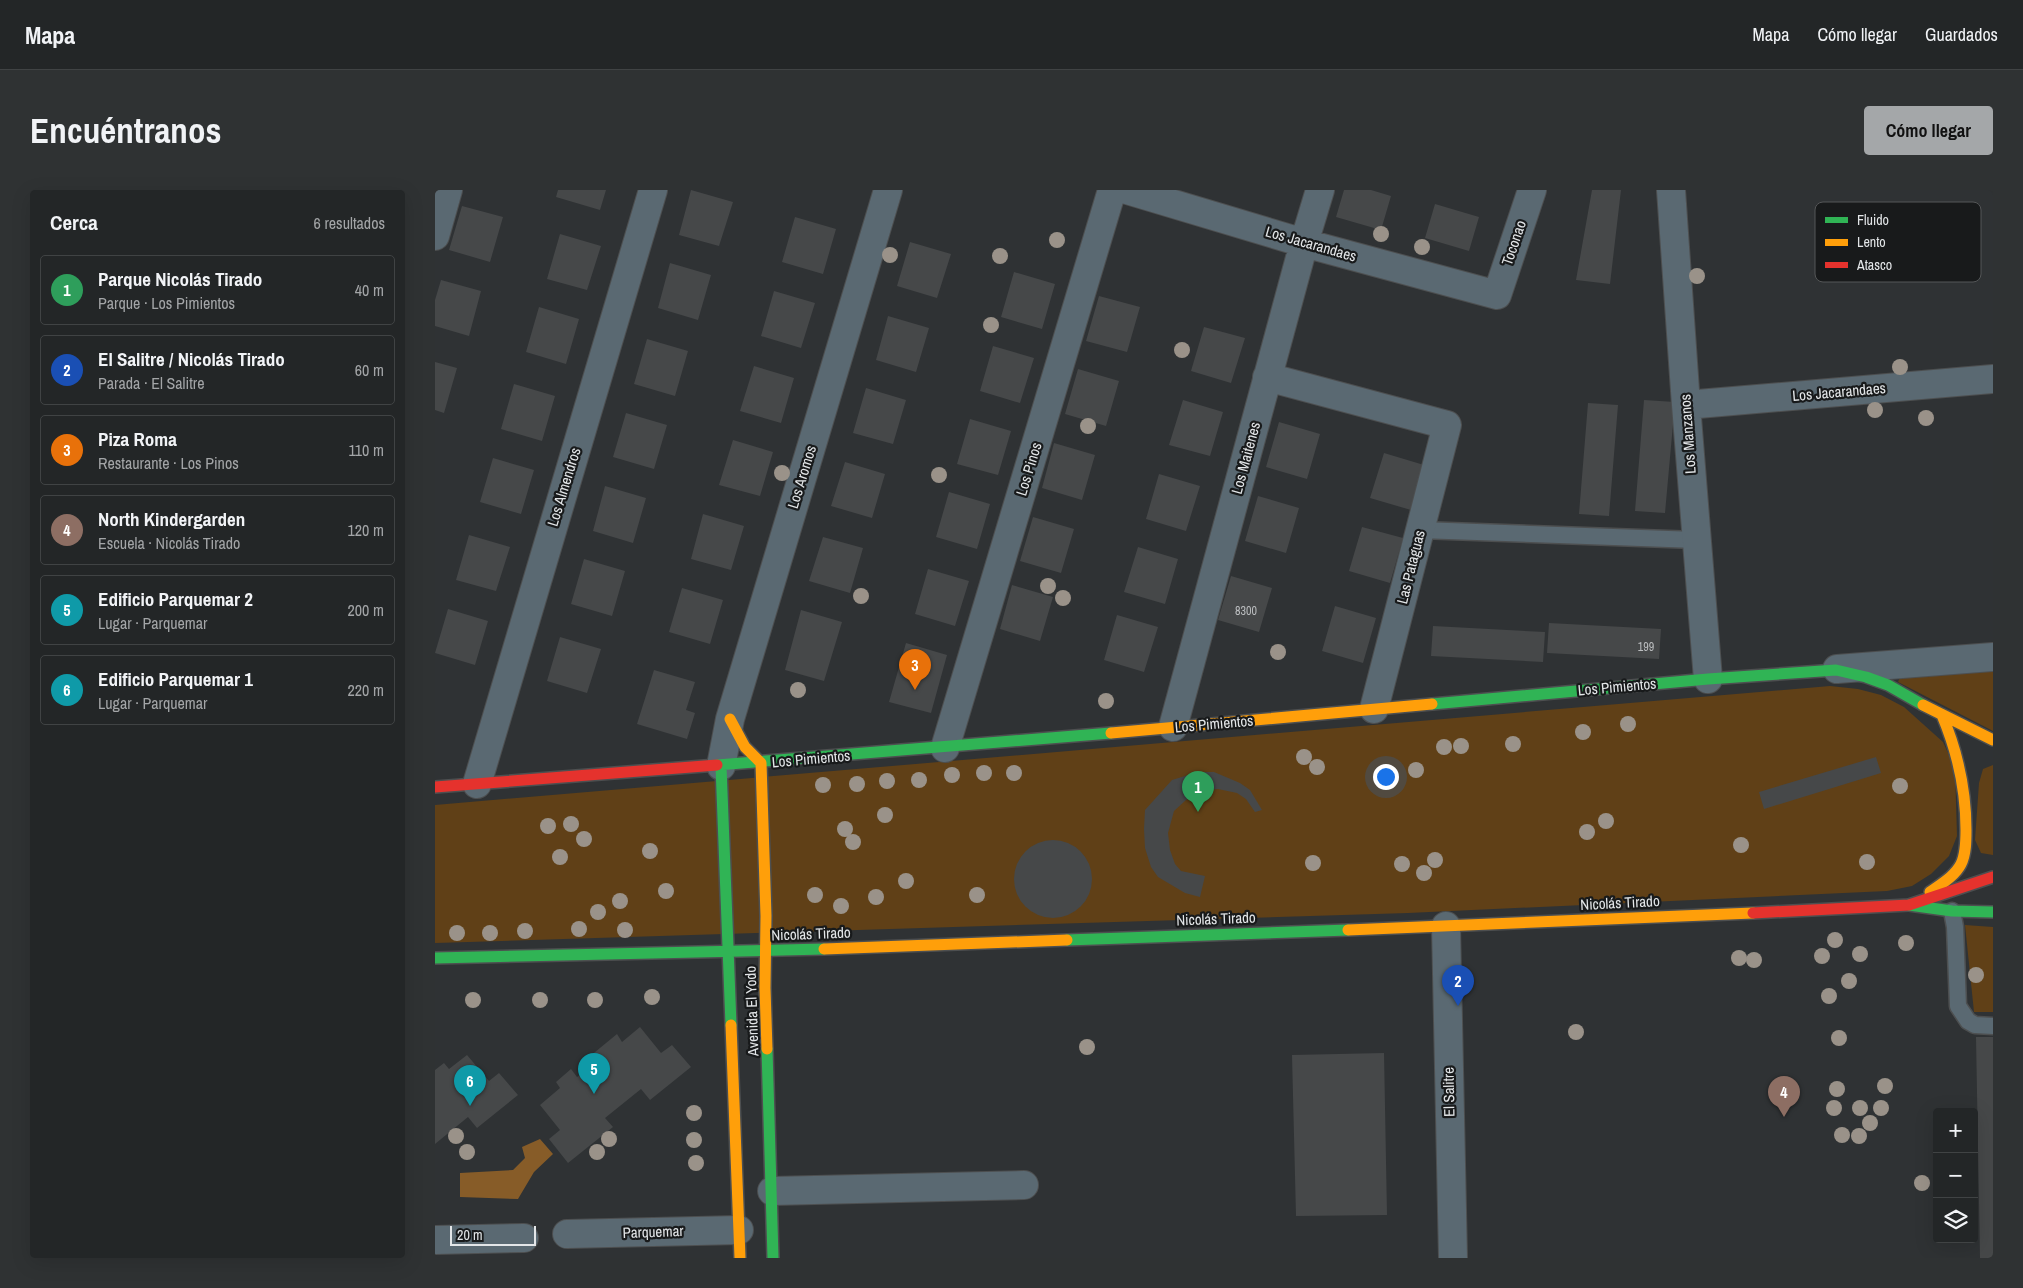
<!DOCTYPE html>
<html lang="es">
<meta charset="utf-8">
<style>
:root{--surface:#232627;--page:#2f3233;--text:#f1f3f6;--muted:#a3a5a7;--line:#404344;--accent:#a4a7a9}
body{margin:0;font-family:"Archivo Narrow",sans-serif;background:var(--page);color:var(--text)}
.controls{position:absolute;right:15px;bottom:15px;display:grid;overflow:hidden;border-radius:5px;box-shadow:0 5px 20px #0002}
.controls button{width:45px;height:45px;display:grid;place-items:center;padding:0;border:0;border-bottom:1px solid var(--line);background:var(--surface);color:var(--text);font:25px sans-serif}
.scale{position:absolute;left:15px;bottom:12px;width:86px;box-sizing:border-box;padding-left:5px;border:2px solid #e3e6e8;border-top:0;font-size:14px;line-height:18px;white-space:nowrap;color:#e3e6e8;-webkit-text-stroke:4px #181a1b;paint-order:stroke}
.you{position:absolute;left:950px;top:586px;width:18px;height:18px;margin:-12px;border:4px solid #fff;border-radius:50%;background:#1a73e8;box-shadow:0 0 0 8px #1a73e833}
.badge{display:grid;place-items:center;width:32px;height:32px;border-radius:50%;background:var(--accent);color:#fff;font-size:16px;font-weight:700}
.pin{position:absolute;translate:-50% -41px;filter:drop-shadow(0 1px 2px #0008)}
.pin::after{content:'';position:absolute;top:26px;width:18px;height:15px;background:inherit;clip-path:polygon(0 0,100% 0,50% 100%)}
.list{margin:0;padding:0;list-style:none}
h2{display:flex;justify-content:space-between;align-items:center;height:65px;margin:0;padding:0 20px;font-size:21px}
h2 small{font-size:16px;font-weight:400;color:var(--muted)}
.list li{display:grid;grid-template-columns:32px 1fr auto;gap:15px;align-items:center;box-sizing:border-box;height:70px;margin:0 10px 10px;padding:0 10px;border:1px solid var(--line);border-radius:5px}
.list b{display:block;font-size:19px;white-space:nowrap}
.list p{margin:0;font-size:16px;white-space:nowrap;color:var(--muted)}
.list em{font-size:16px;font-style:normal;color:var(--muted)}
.icon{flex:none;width:28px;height:28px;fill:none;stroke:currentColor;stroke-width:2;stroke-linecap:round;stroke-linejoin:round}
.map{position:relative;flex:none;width:1558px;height:1068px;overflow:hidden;border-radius:5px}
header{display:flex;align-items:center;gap:30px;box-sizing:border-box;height:70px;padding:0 25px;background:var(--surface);border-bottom:1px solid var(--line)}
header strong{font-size:24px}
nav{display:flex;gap:28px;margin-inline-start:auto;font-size:18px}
.intro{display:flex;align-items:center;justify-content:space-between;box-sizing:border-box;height:120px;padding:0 30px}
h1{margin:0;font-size:35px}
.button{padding:12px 22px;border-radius:5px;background:var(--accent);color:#111;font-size:18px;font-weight:700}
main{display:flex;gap:30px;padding:0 30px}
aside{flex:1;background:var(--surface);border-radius:5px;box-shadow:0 5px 20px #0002}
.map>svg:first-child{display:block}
.green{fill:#604017}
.water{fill:#875c28}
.building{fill:#464849}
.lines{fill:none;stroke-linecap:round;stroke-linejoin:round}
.lane-casing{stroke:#4d4f50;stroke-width:19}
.street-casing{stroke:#4d4f50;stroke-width:30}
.fast-casing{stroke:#4d4f50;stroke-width:14}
.slow-casing{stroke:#4d4f50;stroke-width:14}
.jam-casing{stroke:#4d4f50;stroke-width:14}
.lane{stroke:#5a6972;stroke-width:16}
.street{stroke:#5a6972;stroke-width:28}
.fast{stroke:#30b455;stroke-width:11}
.slow{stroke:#ff9f0a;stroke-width:11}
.jam{stroke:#e5322d;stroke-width:11}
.tree{fill:#9a9289}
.labels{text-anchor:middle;stroke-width:4.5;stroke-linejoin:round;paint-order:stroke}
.number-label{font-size:12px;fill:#bcbec0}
.street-label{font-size:15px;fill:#e3e6e8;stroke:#181a1b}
.key{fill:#181a1b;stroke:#555758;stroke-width:1}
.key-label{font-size:14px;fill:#e3e6e8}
</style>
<header>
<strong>Mapa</strong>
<nav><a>Mapa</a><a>Cómo llegar</a><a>Guardados</a></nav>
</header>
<div class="intro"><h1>Encuéntranos</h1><a class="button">Cómo llegar</a></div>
<main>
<aside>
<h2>Cerca<small>6 resultados</small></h2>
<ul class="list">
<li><span class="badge" style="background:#2e9e5b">1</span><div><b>Parque Nicolás Tirado</b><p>Parque · Los Pimientos</p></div><em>40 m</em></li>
<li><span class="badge" style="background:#1a4fb4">2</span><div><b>El Salitre / Nicolás Tirado</b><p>Parada · El Salitre</p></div><em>60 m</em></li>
<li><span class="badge" style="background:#e8710a">3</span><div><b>Piza Roma</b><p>Restaurante · Los Pinos</p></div><em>110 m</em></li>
<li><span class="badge" style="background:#8d6e63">4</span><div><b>North Kindergarden</b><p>Escuela · Nicolás Tirado</p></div><em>120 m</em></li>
<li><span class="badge" style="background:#0f9aa8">5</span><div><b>Edificio Parquemar 2</b><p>Lugar · Parquemar</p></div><em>200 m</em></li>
<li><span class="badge" style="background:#0f9aa8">6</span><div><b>Edificio Parquemar 1</b><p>Lugar · Parquemar</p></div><em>220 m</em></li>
</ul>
</aside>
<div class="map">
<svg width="1558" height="1068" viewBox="0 0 1558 1068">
<rect width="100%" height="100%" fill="#2f3234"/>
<path class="green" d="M 1558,475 L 1558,541 L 1463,492 L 1468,480 Z
M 1395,496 L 1423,499 L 1446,505 L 1469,517 L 1508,552 L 1520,578 L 1522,646 L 1514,666 L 1496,684 L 1477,696 L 1452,701 L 973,723 L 0,753 L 0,615 Z
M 1558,575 L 1558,665 L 1546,663 L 1540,650 L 1544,593 L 1548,579 Z
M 1530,735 L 1558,737 L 1558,822 L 1539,822 Z"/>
<path class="water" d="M 105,949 L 118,964 L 99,982 L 83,1009 L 25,1007 L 25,983 L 78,980 L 90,968 L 87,957 Z"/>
<path class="building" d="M 123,0 L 171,0 L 165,20 L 121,7 Z
M 256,0 L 298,12 L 284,56 L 244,45 Z
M 909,0 L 936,0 L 956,6 L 946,40 L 901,27 Z
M 1157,0 L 1186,0 L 1175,94 L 1141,90 Z
M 1000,14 L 1044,27 L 1034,61 L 990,48 Z
M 27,16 L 68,27 L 55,72 L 14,60 Z
M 360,27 L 401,39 L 388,84 L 347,72 Z
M 125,44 L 166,56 L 152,100 L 112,89 Z
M 475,52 L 516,64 L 502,108 L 462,96 Z
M 235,73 L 276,85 L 263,130 L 223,118 Z
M 579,82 L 620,94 L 607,139 L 566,127 Z
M 6,90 L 46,101 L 34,146 L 0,136 L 0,110 Z
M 339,101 L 380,113 L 366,158 L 326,146 Z
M 664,106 L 705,117 L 692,162 L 651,151 Z
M 104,117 L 144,129 L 131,174 L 91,162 Z
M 453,126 L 494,138 L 481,182 L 441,170 Z
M 769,137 L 810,148 L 796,193 L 756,181 Z
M 212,149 L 253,161 L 240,206 L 199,194 Z
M 558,156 L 599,168 L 585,213 L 545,201 Z
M 0,172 L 22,178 L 9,223 L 0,220 Z
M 319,176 L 359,188 L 346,233 L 305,221 Z
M 643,179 L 684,191 L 671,236 L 630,224 Z
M 79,194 L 120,206 L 107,251 L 66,239 Z
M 431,198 L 471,210 L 458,254 L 418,243 Z
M 748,210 L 788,222 L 775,266 L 734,255 Z
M 1209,210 L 1240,212 L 1230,323 L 1200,321 Z
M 1153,213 L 1183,215 L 1174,326 L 1144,324 Z
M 191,223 L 232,235 L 219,279 L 178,267 Z
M 535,229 L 576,241 L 563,285 L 522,274 Z
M 844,232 L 885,244 L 872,289 L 831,277 Z
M 298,250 L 338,262 L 325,306 L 284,295 Z
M 619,253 L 660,265 L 647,310 L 607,298 Z
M 949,263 L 989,275 L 976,320 L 935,308 Z
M 58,268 L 99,280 L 86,324 L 45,312 Z
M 410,272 L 450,284 L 437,328 L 396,316 Z
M 724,284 L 765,296 L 751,341 L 711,329 Z
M 170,296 L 211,308 L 198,353 L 158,341 Z
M 514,302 L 555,314 L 542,359 L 501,347 Z
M 823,306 L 864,318 L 851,363 L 810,351 Z
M 268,324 L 309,336 L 296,380 L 256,369 Z
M 598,327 L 639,339 L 626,383 L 585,371 Z
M 927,337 L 968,348 L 955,393 L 914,381 Z
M 34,345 L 75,357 L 61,401 L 21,390 Z
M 388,347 L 428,358 L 415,403 L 374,391 Z
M 703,357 L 743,369 L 730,414 L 689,402 Z
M 149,369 L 190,381 L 177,426 L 136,414 Z
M 493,379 L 534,391 L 520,436 L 480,424 Z
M 796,386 L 837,398 L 824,442 L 783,430 Z
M 577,395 L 618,407 L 605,451 L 565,439 Z
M 247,398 L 288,410 L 275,454 L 234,442 Z
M 900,416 L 941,428 L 928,473 L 887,461 Z
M 13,419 L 53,431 L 40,475 L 0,463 Z
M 366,420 L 407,432 L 389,491 L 350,480 Z
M 682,425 L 723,437 L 709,482 L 669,470 Z
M 1114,433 L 1226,439 L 1224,469 L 1112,463 Z
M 998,436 L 1110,442 L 1108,472 L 996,466 Z
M 125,447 L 166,459 L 152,503 L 112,491 Z
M 471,453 L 512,465 L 496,523 L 454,512 Z
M 219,480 L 260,492 L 251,520 L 260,523 L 252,549 L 202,534 Z
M 1441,567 L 1446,583 L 1329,619 L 1324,602 Z
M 763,582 L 779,582 L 805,593 L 815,600 L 827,620 L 820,622 L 811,609 L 802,603 L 783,599 L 772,600 L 751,610 L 739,621 L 733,643 L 735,660 L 740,674 L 746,681 L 770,686 L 765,707 L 750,703 L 723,687 L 716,677 L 710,658 L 709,639 L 710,620 L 737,590 Z
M579 689a39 39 0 1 1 78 0a39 39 0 1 1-78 0Z
M 205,837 L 226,863 L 237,855 L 256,877 L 215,910 L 206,899 L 170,928 L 178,937 L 133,973 L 114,949 L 125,940 L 105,915 L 125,898 L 121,892 L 136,879 L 142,887 L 159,874 L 154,867 L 182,844 L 187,852 Z
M 1541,847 L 1558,847 L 1558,1068 L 1545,1068 Z
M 949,863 L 952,1025 L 861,1026 L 857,865 Z
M 32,865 L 54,891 L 64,883 L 83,905 L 42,938 L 33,927 L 0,954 L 0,880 L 9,873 L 14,879 Z"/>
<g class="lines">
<defs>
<path id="lane" d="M 985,340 L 1261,350
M 1517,721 L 1520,737 L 1523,816 L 1533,831 L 1540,835 L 1558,836"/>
<path id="street" d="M 692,0 L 869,53 L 1062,105 L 1097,0
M 1236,0 L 1251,215 L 1273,489
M 0,46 L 13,0
M 832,187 L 1012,235 L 939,519
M 1251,215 L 1558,189
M 1402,479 L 1558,467
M 738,537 L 869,53 L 885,0
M 510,558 L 677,0
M 286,576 L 295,529 L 453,0
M 42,594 L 218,0
M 1011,736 L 1018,1068
M 337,1001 L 589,995
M 132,1044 L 304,1040
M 0,1050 L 89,1048"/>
<path id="fast" d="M 997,514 L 1273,489 L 1401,480 L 1431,487 L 1453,495 L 1488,515
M 282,575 L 676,543
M 286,576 L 296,835
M 1474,715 L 1517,721 L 1558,722
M 632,750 L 913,740
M 0,768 L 389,759
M 332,859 L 338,1068"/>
<path id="slow" d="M 1488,515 L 1558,550
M 295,529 L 310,557 L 326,573 L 331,726 L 330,798 L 332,859
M 676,543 L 997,514
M 1495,702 C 1506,694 1520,686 1526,674 C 1531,664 1531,651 1531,640 C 1531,599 1523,563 1507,525
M 913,740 L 1318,723
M 389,759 L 632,750
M 296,835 L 305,1068"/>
<path id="jam" d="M 0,597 L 282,575
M 1318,723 L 1474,715 L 1558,687"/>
</defs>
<use href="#lane" class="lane-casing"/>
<use href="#street" class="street-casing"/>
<use href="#fast" class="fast-casing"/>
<use href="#slow" class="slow-casing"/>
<use href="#jam" class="jam-casing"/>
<use href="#lane" class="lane"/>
<use href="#street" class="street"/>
<use href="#fast" class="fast"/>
<use href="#slow" class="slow"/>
<use href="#jam" class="jam"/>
</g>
<g class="tree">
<circle cx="946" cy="44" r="8"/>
<circle cx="622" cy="50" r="8"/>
<circle cx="987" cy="57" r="8"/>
<circle cx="455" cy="65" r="8"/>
<circle cx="565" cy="66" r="8"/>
<circle cx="1262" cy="86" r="8"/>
<circle cx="556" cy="135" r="8"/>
<circle cx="747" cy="160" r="8"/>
<circle cx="1465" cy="177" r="8"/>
<circle cx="1440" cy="220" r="8"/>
<circle cx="1491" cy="228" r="8"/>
<circle cx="653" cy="236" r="8"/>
<circle cx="347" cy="283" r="8"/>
<circle cx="504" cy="285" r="8"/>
<circle cx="613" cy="396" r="8"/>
<circle cx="426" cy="406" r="8"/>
<circle cx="628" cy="408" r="8"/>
<circle cx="843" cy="462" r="8"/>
<circle cx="363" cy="500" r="8"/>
<circle cx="671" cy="511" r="8"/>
<circle cx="1193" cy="534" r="8"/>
<circle cx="1148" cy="542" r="8"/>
<circle cx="1078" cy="554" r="8"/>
<circle cx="1026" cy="556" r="8"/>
<circle cx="1009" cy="557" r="8"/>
<circle cx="869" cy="567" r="8"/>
<circle cx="882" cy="577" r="8"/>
<circle cx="981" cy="580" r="8"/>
<circle cx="549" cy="583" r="8"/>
<circle cx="579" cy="583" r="8"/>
<circle cx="517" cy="585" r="8"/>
<circle cx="484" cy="590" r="8"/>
<circle cx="452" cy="591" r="8"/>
<circle cx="422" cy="594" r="8"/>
<circle cx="388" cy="595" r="8"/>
<circle cx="1465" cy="596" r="8"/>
<circle cx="450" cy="625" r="8"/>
<circle cx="1171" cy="631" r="8"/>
<circle cx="136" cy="634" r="8"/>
<circle cx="113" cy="636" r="8"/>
<circle cx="410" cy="639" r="8"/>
<circle cx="1152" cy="642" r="8"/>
<circle cx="149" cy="649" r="8"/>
<circle cx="418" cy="652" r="8"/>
<circle cx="1306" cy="655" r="8"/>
<circle cx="215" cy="661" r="8"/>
<circle cx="125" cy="667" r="8"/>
<circle cx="1000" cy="670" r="8"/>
<circle cx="1432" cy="672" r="8"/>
<circle cx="878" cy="673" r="8"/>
<circle cx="967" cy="674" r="8"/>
<circle cx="989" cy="683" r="8"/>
<circle cx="471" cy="691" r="8"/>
<circle cx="231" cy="701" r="8"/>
<circle cx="380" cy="705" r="8"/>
<circle cx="542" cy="705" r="8"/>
<circle cx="441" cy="707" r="8"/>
<circle cx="185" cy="711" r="8"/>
<circle cx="406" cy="716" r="8"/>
<circle cx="163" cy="722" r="8"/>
<circle cx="144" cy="739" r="8"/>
<circle cx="190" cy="740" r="8"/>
<circle cx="90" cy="741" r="8"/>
<circle cx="22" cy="743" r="8"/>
<circle cx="55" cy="743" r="8"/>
<circle cx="1400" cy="750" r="8"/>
<circle cx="1471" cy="753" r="8"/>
<circle cx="1425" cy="764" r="8"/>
<circle cx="1387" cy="766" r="8"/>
<circle cx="1304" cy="768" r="8"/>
<circle cx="1319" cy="770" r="8"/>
<circle cx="1541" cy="785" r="8"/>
<circle cx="1414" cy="791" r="8"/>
<circle cx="1394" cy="806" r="8"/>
<circle cx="217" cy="807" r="8"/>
<circle cx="38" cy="810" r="8"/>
<circle cx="105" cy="810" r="8"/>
<circle cx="160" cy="810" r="8"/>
<circle cx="1141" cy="842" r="8"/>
<circle cx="1404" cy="848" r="8"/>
<circle cx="652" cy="857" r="8"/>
<circle cx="1450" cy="896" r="8"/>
<circle cx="1402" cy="899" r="8"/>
<circle cx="1399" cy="918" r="8"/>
<circle cx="1425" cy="918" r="8"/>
<circle cx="1446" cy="918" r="8"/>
<circle cx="259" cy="923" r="8"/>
<circle cx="1435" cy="933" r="8"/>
<circle cx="1407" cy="945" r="8"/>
<circle cx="21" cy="946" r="8"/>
<circle cx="1424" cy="946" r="8"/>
<circle cx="174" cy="949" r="8"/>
<circle cx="259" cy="950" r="8"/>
<circle cx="32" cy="962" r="8"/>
<circle cx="162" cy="962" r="8"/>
<circle cx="261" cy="973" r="8"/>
<circle cx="1487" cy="993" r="8"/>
</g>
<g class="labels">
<g class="number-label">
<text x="811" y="425">8300</text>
<text x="1211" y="461">199</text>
</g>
<g class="street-label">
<text transform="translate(1079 53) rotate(-71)" y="5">Toconao</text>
<text transform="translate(876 54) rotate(16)" y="5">Los Jacarandaes</text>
<text transform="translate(1404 202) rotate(-5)" y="5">Los Jacarandaes</text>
<text transform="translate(1253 244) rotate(-94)" y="5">Los Manzanos</text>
<text transform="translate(811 268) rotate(-75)" y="5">Los Maitenes</text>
<text transform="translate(594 279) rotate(-73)" y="5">Los Pinos</text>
<text transform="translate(367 287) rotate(-73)" y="5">Los Aromos</text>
<text transform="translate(129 297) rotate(-73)" y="5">Los Almendros</text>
<text transform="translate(976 377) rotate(-76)" y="5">Las Pataguas</text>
<text transform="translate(1182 497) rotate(-5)" y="5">Los Pimientos</text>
<text transform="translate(779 534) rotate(-5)" y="5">Los Pimientos</text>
<text transform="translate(376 569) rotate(-5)" y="5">Los Pimientos</text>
<text transform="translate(1185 713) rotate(-3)" y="5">Nicolás Tirado</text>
<text transform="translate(781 729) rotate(-2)" y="5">Nicolás Tirado</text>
<text transform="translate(376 744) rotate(-2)" y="5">Nicolás Tirado</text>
<text transform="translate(317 821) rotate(-92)" y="5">Avenida El Yodo</text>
<text transform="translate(1014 902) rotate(-91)" y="5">El Salitre</text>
<text transform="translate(218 1042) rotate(-2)" y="5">Parquemar</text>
</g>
</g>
<rect x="1380" y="12" width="166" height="80" rx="8" class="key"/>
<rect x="1390" y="27" width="23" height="6" fill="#30b455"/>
<rect x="1390" y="49" width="23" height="7" fill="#ff9f0a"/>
<rect x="1390" y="72" width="23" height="6" fill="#e5322d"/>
<g class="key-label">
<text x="1422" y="35">Fluido</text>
<text x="1422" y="57">Lento</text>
<text x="1422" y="80">Atasco</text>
</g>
</svg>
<div class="controls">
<button>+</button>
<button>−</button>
<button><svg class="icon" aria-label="layers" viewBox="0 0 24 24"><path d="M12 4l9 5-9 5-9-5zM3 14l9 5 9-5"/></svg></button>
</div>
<div class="scale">20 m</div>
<div class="you"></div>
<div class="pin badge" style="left:763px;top:622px;background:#2e9e5b">1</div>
<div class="pin badge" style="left:1023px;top:816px;background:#1a4fb4">2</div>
<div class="pin badge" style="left:480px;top:500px;background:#e8710a">3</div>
<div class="pin badge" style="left:1349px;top:927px;background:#8d6e63">4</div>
<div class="pin badge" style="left:159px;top:904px;background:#0f9aa8">5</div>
<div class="pin badge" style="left:35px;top:916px;background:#0f9aa8">6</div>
</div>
</main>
